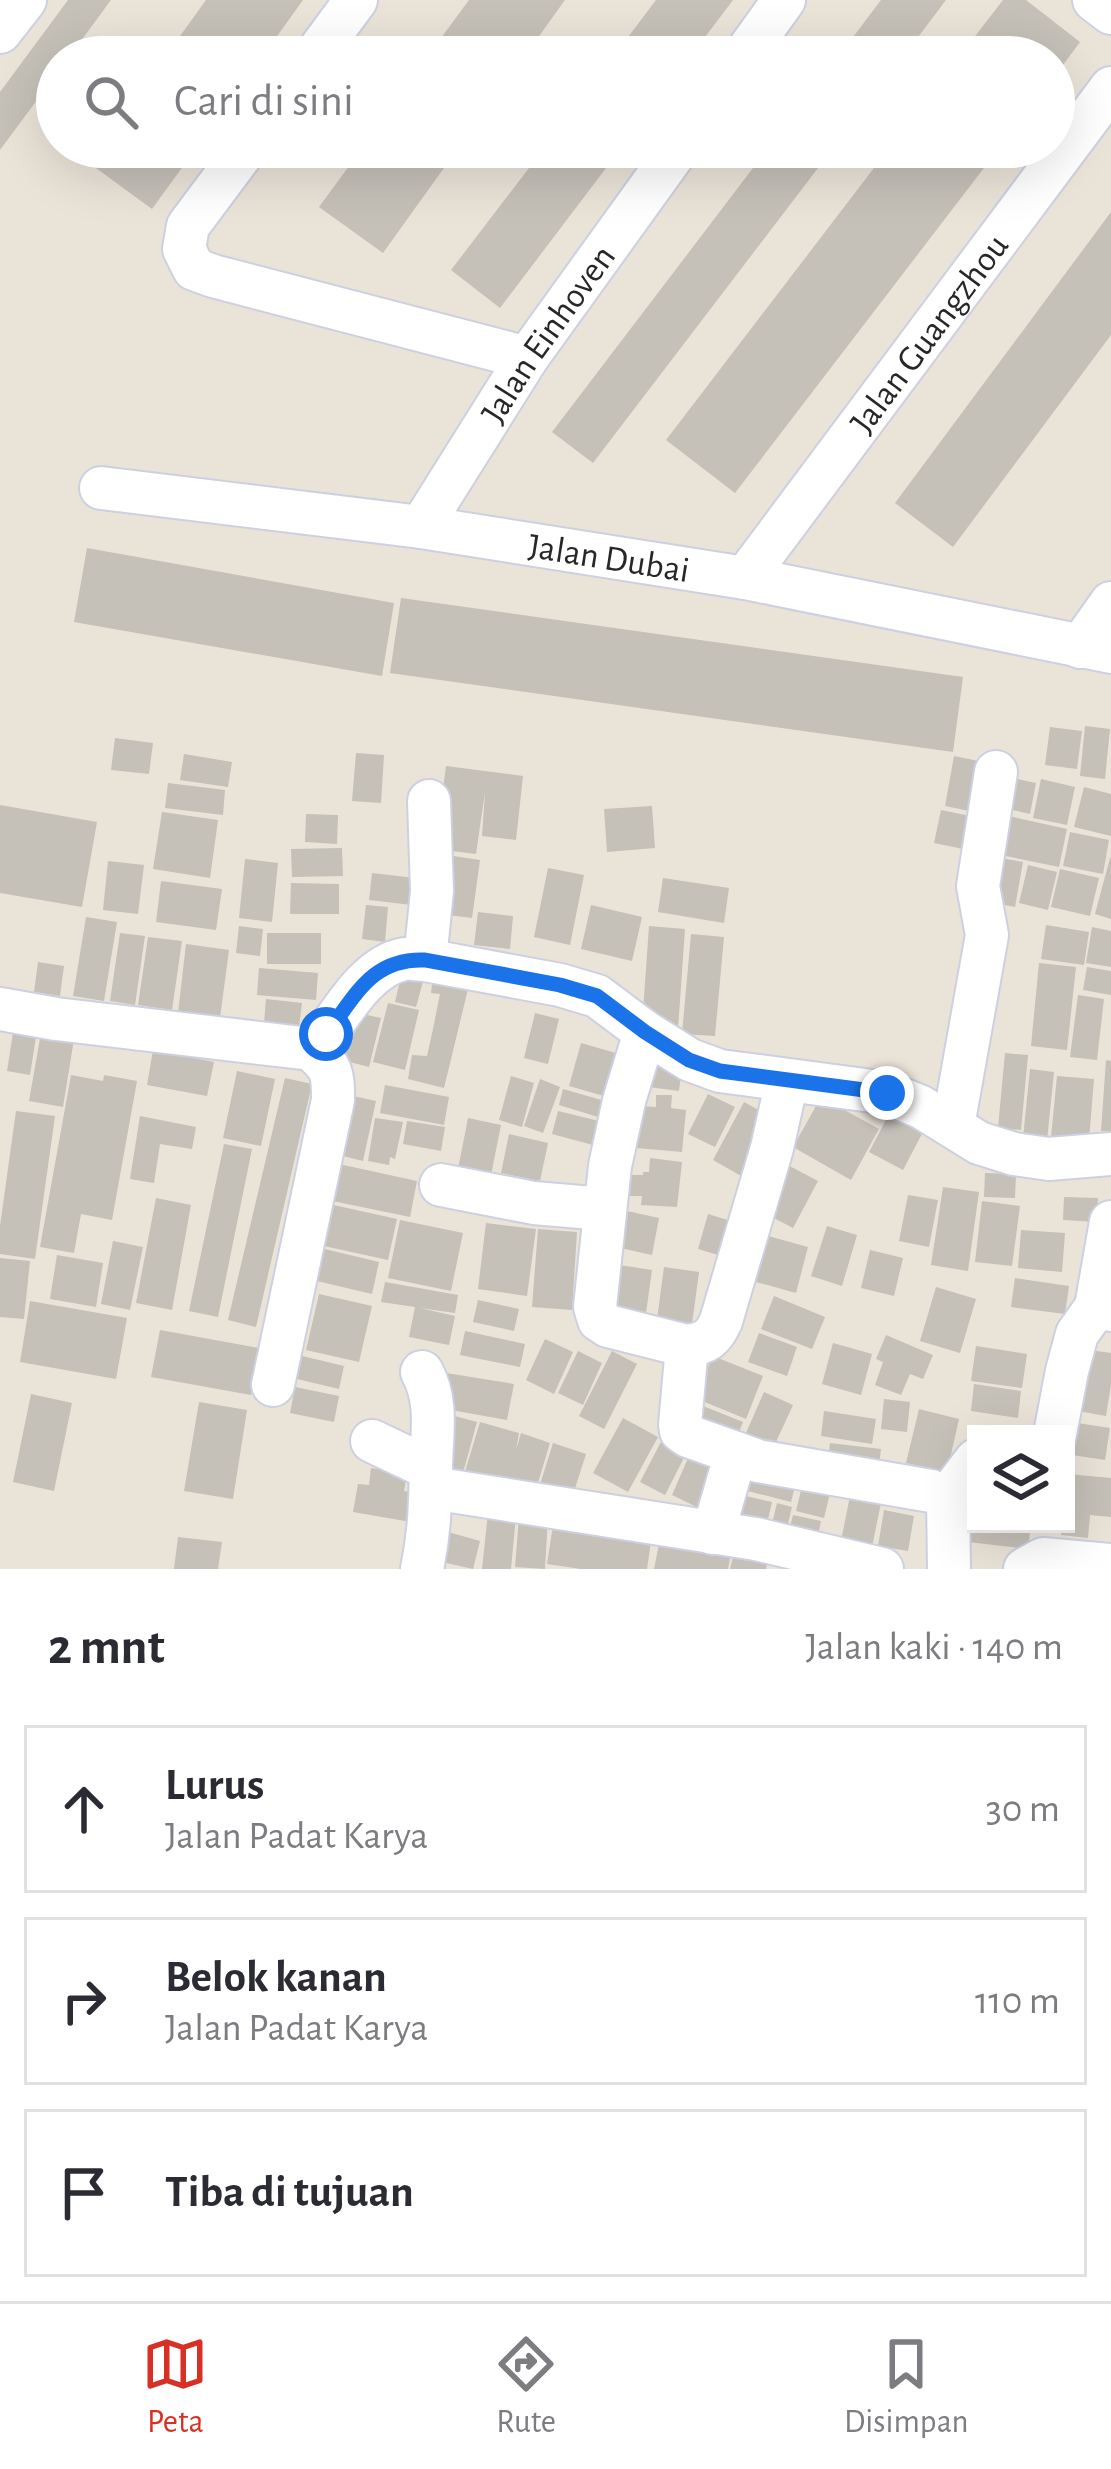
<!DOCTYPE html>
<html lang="id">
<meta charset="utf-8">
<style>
:root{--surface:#fff;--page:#f2f2f3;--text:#2b2b33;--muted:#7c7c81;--line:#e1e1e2;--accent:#d93025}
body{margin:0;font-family:"Alegreya Sans",sans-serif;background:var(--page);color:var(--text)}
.controls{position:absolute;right:36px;bottom:36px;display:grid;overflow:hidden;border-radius:0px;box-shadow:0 12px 48px #0002}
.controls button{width:108px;height:108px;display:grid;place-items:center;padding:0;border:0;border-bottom:3px solid var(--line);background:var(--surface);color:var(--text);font:60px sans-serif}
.stop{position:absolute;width:36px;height:36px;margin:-27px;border:9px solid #1a73e8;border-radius:50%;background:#fff}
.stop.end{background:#1a73e8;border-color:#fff;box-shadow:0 3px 12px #0008}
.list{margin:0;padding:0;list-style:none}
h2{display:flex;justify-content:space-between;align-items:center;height:156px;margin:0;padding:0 48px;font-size:51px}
h2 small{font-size:39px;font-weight:400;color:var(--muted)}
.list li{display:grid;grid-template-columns:78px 1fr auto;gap:36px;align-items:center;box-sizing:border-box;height:168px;margin:0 24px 24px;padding:0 24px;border:3px solid var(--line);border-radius:0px}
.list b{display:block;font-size:45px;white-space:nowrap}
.list p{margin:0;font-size:39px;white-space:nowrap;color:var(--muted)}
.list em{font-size:39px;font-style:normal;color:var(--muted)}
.icon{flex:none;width:66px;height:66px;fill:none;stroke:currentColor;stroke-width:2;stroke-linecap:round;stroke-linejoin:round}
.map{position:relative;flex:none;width:1111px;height:1569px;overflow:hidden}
.search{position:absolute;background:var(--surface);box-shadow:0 12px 48px #0002;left:36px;right:36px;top:36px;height:132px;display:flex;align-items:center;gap:30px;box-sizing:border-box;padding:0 42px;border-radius:66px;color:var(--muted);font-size:45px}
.sheet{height:732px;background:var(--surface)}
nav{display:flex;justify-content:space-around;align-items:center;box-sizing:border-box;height:168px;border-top:3px solid var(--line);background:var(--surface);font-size:33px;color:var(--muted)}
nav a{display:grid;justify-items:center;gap:6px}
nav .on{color:var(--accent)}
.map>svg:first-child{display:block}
.building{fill:#c5c0b8}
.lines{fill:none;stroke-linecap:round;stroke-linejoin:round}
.minor-casing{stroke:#cdd0e1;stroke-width:46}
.minor{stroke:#fff;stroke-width:42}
.route{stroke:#1a73e8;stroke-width:15}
.labels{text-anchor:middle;stroke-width:9;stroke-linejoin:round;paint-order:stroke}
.street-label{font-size:36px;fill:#272727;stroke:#fff}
</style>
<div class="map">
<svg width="1111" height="1569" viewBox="0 0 1111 1569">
<rect width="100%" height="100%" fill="#eae3d8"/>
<path class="building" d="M 68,0 L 111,0 L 69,57 L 57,57 L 57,73 L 0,150 L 0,92 Z
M 206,0 L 303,0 L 262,57 L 165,57 Z
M 469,0 L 565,0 L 524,57 L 427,57 Z
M 656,0 L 733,0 L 690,57 L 613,57 Z
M 881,0 L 946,0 L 903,57 L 838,57 Z
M 1003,0 L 1026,0 L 1080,42 L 1054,77 L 1054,57 L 959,57 Z
M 100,147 L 197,147 L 152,209 L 89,163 Z
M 363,147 L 459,147 L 383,253 L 319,207 Z
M 545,147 L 622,147 L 500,308 L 451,270 Z
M 769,147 L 834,147 L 593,463 L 552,432 Z
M 890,147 L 1000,147 L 735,493 L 666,440 Z
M 1111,212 L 1111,335 L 953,547 L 895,503 Z
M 87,548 L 394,603 L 382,676 L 74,622 Z
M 401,598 L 963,677 L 953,752 L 390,673 Z
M 1085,726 L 1110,729 L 1105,779 L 1080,776 Z
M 1050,727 L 1082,731 L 1077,769 L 1045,765 Z
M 115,738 L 153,743 L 149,774 L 111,770 Z
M 356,753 L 384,755 L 381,803 L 352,801 Z
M 184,754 L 232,762 L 228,787 L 180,780 Z
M 954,756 L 988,763 L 979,813 L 945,806 Z
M 446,766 L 523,776 L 516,840 L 482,836 L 485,792 L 476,854 L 435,849 Z
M 1003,776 L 1036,783 L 1030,814 L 996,806 Z
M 1041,779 L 1075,787 L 1067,825 L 1033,818 Z
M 168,783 L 225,790 L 223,815 L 165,808 Z
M 1084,787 L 1111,794 L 1111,836 L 1074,827 Z
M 0,805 L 97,822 L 82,907 L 0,893 Z
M 652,806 L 655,848 L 607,852 L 604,809 Z
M 941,810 L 975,817 L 968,850 L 934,843 Z
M 162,812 L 218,820 L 210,878 L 153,869 Z
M 995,813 L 1067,829 L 1059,867 L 986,852 Z
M 306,814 L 338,815 L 337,844 L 305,842 Z
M 1070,832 L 1109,840 L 1103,874 L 1063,866 Z
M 342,848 L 343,876 L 292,877 L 291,849 Z
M 440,854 L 480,860 L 472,918 L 432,913 Z
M 989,856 L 1023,862 L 1015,907 L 981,900 Z
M 1110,858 L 1111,858 L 1111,919 L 1095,914 Z
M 245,859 L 278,863 L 272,922 L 239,918 Z
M 108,861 L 144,865 L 138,914 L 103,910 Z
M 1028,865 L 1057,872 L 1048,910 L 1019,903 Z
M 548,868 L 584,875 L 570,945 L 534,937 Z
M 1060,869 L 1099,878 L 1090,916 L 1051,907 Z
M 372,873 L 415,878 L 412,905 L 369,900 Z
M 663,878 L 729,888 L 724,923 L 658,912 Z
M 161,881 L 222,889 L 216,930 L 156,922 Z
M 291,883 L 339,884 L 339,914 L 290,914 Z
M 366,905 L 388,907 L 385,942 L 362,939 Z
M 591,905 L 642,917 L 632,961 L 581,949 Z
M 478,912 L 513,916 L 510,949 L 474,945 Z
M 86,917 L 117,922 L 104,1001 L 73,996 Z
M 1046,925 L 1089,932 L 1084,965 L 1041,959 Z
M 239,926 L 263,929 L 260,956 L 236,953 Z
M 649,926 L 685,929 L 678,1029 L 642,1026 Z
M 1092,927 L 1111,931 L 1111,967 L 1086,963 Z
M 120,933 L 145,936 L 135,1005 L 110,1001 Z
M 267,933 L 321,933 L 321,964 L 267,964 Z
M 691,934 L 724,937 L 715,1036 L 682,1034 Z
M 148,937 L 182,941 L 172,1010 L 138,1005 Z
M 186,944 L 229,950 L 220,1018 L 178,1013 Z
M 38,962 L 64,966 L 60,996 L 34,992 Z
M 1039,963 L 1076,967 L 1067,1050 L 1031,1046 Z
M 1087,967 L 1111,971 L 1111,995 L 1083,990 Z
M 259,968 L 318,973 L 316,1000 L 257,995 Z
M 403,968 L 425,974 L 416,1007 L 395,1002 Z
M 433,976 L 469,985 L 444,1088 L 408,1079 L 412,1055 L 427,1056 L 433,1029 L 440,994 L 431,993 Z
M 1078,995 L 1104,999 L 1097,1060 L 1070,1057 Z
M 266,999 L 302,1003 L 299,1027 L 264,1023 Z
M 388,1003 L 419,1010 L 405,1070 L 373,1062 Z
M 353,1012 L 381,1018 L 369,1067 L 342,1060 Z
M 535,1013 L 559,1019 L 548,1064 L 524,1058 Z
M 15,1020 L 38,1024 L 30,1075 L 7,1071 Z
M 42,1027 L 75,1033 L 63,1107 L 29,1101 Z
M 581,1043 L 626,1056 L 614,1099 L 569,1086 Z
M 153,1050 L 214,1062 L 207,1096 L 147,1085 Z
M 1005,1053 L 1028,1055 L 1021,1130 L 998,1128 Z
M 1106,1060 L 1111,1061 L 1111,1131 L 1101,1131 Z
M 644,1061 L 682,1066 L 679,1091 L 641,1086 Z
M 1030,1069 L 1054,1072 L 1047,1141 L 1023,1138 Z
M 237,1071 L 275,1079 L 261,1146 L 223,1138 Z
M 71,1075 L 103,1081 L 104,1075 L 137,1081 L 112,1220 L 81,1214 L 74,1253 L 40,1247 Z
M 511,1076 L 534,1083 L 522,1127 L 499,1120 Z
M 1057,1076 L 1094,1079 L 1089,1140 L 1051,1137 Z
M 285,1078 L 312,1084 L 256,1327 L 228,1320 Z
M 540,1079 L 560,1087 L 543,1133 L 524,1126 Z
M 385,1085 L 449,1097 L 444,1125 L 380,1113 Z
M 563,1089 L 612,1103 L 608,1120 L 559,1105 Z
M 344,1094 L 376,1101 L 363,1161 L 331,1153 Z
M 708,1094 L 735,1107 L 715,1147 L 688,1134 Z
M 656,1095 L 672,1095 L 671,1108 L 686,1110 L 682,1152 L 636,1148 L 640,1106 L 656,1107 Z
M 821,1097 L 879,1129 L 851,1180 L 793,1147 Z
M 744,1102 L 775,1119 L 743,1177 L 713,1160 Z
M 16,1111 L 55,1116 L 35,1259 L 0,1254 L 0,1226 Z
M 558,1111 L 599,1121 L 593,1145 L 552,1134 Z
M 890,1112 L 924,1130 L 903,1170 L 869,1152 Z
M 140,1116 L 196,1127 L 192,1149 L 160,1144 L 154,1183 L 130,1179 Z
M 375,1118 L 403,1122 L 395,1159 L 390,1157 L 389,1165 L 368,1161 Z
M 468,1118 L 501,1125 L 491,1175 L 458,1169 Z
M 407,1121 L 445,1127 L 441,1151 L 403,1144 Z
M 509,1134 L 548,1143 L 540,1181 L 501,1173 Z
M 224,1144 L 252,1149 L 218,1317 L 189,1311 Z
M 650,1158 L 682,1162 L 677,1207 L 641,1205 L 642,1196 L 630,1196 L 631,1175 L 643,1175 L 643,1172 L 649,1172 Z
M 325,1161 L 417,1181 L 410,1217 L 318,1198 Z
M 782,1162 L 818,1181 L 793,1228 L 757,1209 Z
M 985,1173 L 1016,1174 L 1015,1198 L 984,1197 Z
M 943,1187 L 979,1192 L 968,1271 L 931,1265 Z
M 908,1195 L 938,1200 L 929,1247 L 899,1241 Z
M 1064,1197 L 1098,1198 L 1097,1222 L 1063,1220 Z
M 156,1198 L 191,1205 L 172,1310 L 136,1303 Z
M 982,1201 L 1020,1206 L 1012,1266 L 975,1262 Z
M 320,1202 L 397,1219 L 388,1260 L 310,1243 Z
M 618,1209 L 659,1218 L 652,1255 L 611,1246 Z
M 708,1214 L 734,1222 L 725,1257 L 698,1249 Z
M 400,1220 L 463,1233 L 451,1291 L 388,1278 Z
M 486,1223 L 536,1229 L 527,1296 L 478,1289 Z
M 827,1226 L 857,1235 L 842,1286 L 811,1276 Z
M 538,1229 L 577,1232 L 572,1310 L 532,1307 Z
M 1021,1230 L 1065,1233 L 1062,1272 L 1018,1268 Z
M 750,1231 L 808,1247 L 796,1293 L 738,1277 Z
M 113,1241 L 143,1247 L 130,1310 L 101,1304 Z
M 308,1245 L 379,1262 L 372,1294 L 300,1277 Z
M 870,1250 L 903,1258 L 894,1296 L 861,1288 Z
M 57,1255 L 103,1263 L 96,1307 L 50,1299 Z
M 0,1258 L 30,1261 L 24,1319 L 0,1317 Z
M 613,1264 L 652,1270 L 645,1320 L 605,1315 Z
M 664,1267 L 699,1272 L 690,1339 L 655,1334 Z
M 1015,1278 L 1069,1286 L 1065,1314 L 1011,1307 Z
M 385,1282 L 458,1295 L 455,1313 L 420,1308 L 455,1316 L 449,1345 L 409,1337 L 415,1307 L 381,1302 Z
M 936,1287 L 976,1299 L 960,1353 L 920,1341 Z
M 319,1294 L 372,1306 L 359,1362 L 306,1350 Z
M 774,1296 L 825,1317 L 812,1349 L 761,1329 Z
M 478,1300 L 519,1309 L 514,1331 L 473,1322 Z
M 30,1301 L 127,1318 L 116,1379 L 20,1362 Z
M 160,1330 L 259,1348 L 251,1395 L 151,1377 Z
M 465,1331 L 525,1344 L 520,1367 L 460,1355 Z
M 759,1333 L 797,1347 L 787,1376 L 748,1362 Z
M 886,1335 L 933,1355 L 923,1379 L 910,1374 L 901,1395 L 875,1385 L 883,1362 L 876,1359 Z
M 545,1339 L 573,1352 L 554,1394 L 526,1380 Z
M 833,1343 L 872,1354 L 861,1395 L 822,1384 Z
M 976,1346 L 1027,1354 L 1022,1388 L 971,1381 Z
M 1083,1349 L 1111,1353 L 1111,1385 L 1106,1416 L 1072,1410 Z
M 578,1351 L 602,1363 L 583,1405 L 558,1393 Z
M 612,1351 L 637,1364 L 604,1429 L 579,1416 Z
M 298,1355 L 344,1366 L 339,1389 L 293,1378 Z
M 713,1356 L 763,1376 L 746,1419 L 695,1398 Z
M 440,1372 L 514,1384 L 507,1420 L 434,1407 Z
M 974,1384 L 1021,1391 L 1018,1418 L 971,1411 Z
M 295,1387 L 339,1396 L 334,1422 L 290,1413 Z
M 764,1392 L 793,1405 L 770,1455 L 742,1442 Z
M 31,1394 L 72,1403 L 54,1491 L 13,1482 Z
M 884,1399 L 910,1402 L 907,1432 L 881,1429 Z
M 199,1402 L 247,1410 L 233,1499 L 184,1491 Z
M 693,1402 L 743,1422 L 733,1447 L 683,1428 Z
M 919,1409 L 959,1419 L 947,1472 L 906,1463 Z
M 824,1411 L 876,1419 L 872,1444 L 821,1436 Z
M 447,1414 L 477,1422 L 463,1473 L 433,1465 Z
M 623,1418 L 658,1437 L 628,1492 L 593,1473 Z
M 480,1422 L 519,1433 L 516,1450 L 521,1433 L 550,1443 L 534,1496 L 464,1475 Z
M 1071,1422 L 1110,1428 L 1105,1460 L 1066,1454 Z
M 663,1438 L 688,1450 L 665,1495 L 640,1482 Z
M 553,1443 L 586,1454 L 571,1501 L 538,1491 Z
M 830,1443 L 881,1449 L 878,1475 L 827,1469 Z
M 692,1449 L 722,1463 L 701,1509 L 672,1495 Z
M 742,1462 L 798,1475 L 791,1502 L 736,1488 Z
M 371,1468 L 407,1474 L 404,1491 L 416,1493 L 411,1522 L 353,1512 L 358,1484 L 369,1485 Z
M 1067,1474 L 1111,1478 L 1111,1517 L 1090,1515 L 1088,1538 L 1061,1535 L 1062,1524 L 1066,1524 Z
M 804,1478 L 832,1485 L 824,1518 L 796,1511 Z
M 851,1491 L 882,1498 L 872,1547 L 841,1541 Z
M 733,1493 L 772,1502 L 764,1537 L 725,1527 Z
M 973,1502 L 976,1503 L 976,1524 L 1031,1524 L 1028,1549 L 968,1542 Z
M 777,1503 L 792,1507 L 784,1540 L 769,1536 Z
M 884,1510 L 914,1516 L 908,1551 L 878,1546 Z
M 555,1512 L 653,1528 L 647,1569 L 581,1569 L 547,1564 Z
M 488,1513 L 516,1516 L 511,1569 L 482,1569 Z
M 793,1515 L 821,1521 L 815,1551 L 786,1544 Z
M 519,1516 L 548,1518 L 545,1569 L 515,1567 Z
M 662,1529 L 733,1543 L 728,1569 L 654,1569 Z
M 441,1530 L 480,1541 L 473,1569 L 433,1560 Z
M 178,1537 L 222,1542 L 218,1569 L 174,1569 Z
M 733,1557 L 767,1564 L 766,1569 L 730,1569 Z"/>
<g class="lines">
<defs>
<g id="minor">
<path d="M 1094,0 L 1111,13"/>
<path d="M 0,32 L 25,0"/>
<path d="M 314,57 L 356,0"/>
<path d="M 743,57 L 784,0"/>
<path d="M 247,147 L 188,226 L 184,249 L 194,269 L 213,276 L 527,358"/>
<path id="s1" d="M 101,488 L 421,527 L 745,578 L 1111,652"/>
<path id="s2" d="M 421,527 L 527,358 L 679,147"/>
<path id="s3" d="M 745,578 L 1111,88"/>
<path d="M 1080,647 L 1111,603"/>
<path d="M 425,960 L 432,891 L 429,801"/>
<path d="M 0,1009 L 56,1019 L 311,1049 L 320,1042 C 341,1014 367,965 405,959 C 411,958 418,960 425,960 L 560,985 L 597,996 L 645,1032 L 690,1060 L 720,1071 L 887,1093 L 921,1107 L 979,1143 L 1014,1154 L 1049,1159 L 1111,1154"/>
<path d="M 645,1032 L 624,1101 L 610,1166 L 595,1307 L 599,1320 L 608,1326 L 687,1346 L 680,1425 L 681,1431 L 688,1436 L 758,1461 L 931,1491 L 948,1497 L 949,1569"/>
<path d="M 953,1126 L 987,935 L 978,886 L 996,772"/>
<path d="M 441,1185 L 534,1203 L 604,1209"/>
<path d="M 1096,1307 L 1111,1222"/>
<path d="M 687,1346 C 706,1343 713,1339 721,1321 L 772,1148 L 787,1081"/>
<path d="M 422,1372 C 438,1401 432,1432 431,1465 C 430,1504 430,1530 422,1569"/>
<path d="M 273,1385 L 333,1100 C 333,1071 332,1068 311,1049"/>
<path d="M 1055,1434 L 1067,1371 L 1077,1334 L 1096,1307 L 1111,1310"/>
<path d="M 372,1441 L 431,1469"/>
<path d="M 432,1488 L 756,1539 L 882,1569"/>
<path d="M 948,1497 L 976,1460"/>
<path d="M 713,1533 L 736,1453"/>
<path d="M 1025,1569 L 1043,1559 L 1111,1565"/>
</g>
</defs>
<use href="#minor" class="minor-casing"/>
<use href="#minor" class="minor"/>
</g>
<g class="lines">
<path class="route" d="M 326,1034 C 356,996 371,958 425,960 L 560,985 L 597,996 L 645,1032 L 689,1060 L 720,1071 L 887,1093"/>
</g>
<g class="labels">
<g class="street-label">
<text dy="13" stroke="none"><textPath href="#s3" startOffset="306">Jalan Guangzhou</textPath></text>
<text dy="13" stroke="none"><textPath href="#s2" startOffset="231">Jalan Einhoven</textPath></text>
<text dy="13" stroke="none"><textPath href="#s1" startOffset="513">Jalan Dubai</textPath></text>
</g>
</g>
</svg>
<div class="controls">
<button><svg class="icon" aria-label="layers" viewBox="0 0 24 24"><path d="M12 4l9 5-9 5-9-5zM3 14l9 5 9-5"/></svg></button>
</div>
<div class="stop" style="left:326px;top:1034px"></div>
<div class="stop end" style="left:887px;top:1093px"></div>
<div class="search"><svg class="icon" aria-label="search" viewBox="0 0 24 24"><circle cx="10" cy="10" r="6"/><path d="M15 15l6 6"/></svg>Cari di sini</div>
</div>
<section class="sheet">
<h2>2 mnt<small>Jalan kaki · 140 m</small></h2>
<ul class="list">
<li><svg class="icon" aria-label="ahead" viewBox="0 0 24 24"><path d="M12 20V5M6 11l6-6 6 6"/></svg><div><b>Lurus</b><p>Jalan Padat Karya</p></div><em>30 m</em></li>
<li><svg class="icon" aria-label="right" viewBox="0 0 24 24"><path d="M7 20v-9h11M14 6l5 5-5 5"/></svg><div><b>Belok kanan</b><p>Jalan Padat Karya</p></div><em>110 m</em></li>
<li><svg class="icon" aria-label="arrive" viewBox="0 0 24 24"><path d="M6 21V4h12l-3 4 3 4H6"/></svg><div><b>Tiba di tujuan</b></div></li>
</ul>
</section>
<nav>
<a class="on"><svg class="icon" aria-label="map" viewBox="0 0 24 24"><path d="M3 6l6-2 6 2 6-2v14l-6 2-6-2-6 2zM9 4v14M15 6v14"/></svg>Peta</a>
<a><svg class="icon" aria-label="directions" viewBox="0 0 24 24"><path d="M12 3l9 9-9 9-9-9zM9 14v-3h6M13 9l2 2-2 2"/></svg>Rute</a>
<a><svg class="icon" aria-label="saved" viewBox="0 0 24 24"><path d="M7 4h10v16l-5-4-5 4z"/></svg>Disimpan</a>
</nav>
